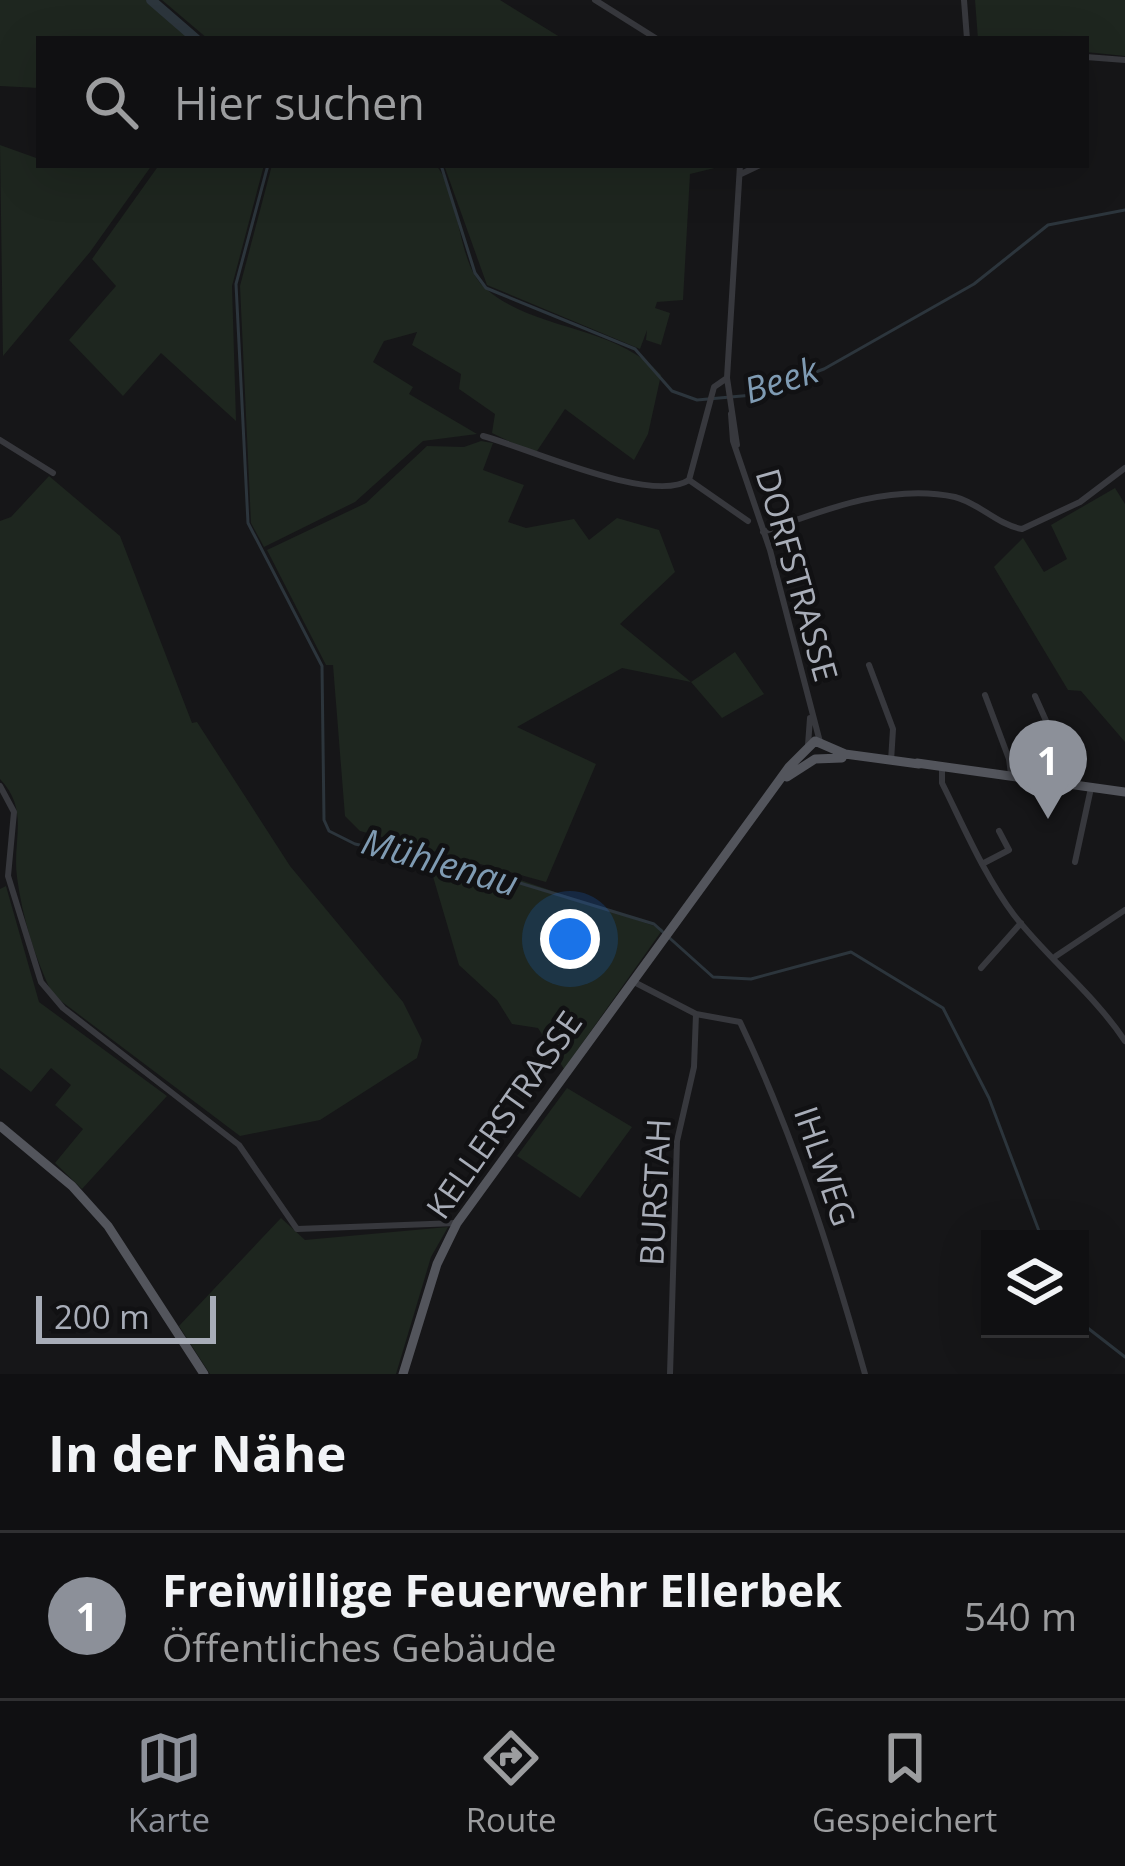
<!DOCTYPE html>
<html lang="de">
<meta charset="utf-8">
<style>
:root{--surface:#101012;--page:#19191b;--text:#f1f3f6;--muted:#9c9d9f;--line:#303032;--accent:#8c9099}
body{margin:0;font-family:"Open Sans",sans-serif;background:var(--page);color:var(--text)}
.controls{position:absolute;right:36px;bottom:36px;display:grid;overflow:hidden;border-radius:0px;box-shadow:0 12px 48px #0002}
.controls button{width:108px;height:108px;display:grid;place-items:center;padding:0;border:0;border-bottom:3px solid var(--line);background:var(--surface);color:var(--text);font:60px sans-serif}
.scale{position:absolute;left:36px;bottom:30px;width:180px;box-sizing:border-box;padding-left:12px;border:6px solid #a8adb8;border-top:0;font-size:33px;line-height:42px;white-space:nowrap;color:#a8adb8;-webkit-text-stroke:9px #111113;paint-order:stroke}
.you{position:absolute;left:570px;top:939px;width:42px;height:42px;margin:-30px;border:9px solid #fff;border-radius:50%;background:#1a73e8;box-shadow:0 0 0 18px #1a73e833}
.badge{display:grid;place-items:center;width:78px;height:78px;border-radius:50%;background:var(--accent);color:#fff;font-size:39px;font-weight:700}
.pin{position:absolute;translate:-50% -99px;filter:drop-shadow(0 3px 6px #0008)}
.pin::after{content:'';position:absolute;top:63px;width:42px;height:36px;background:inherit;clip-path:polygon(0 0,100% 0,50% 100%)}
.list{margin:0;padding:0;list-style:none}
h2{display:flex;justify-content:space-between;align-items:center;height:156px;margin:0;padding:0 48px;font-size:51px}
h2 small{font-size:39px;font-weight:400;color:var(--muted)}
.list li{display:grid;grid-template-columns:78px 1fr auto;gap:36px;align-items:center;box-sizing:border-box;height:168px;padding:0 48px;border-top:3px solid var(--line)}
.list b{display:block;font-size:45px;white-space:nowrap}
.list p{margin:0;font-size:39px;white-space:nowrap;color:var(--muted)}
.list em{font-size:39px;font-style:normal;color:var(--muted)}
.icon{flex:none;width:66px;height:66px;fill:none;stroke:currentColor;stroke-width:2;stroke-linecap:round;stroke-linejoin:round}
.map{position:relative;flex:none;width:1125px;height:1374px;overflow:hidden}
.search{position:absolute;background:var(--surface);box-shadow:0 12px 48px #0002;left:36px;right:36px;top:36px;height:132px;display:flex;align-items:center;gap:30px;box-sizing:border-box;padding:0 42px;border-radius:0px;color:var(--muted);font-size:45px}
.sheet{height:324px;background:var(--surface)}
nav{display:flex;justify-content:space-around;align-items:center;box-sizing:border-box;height:168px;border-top:3px solid var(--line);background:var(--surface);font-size:33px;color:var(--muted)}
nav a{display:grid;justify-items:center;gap:6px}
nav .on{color:var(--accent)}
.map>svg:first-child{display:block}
.green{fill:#1e261f}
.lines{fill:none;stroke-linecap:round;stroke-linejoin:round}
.stream{stroke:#2c353c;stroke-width:3}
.river{stroke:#2c353c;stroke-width:10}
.minor{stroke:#37383d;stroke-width:6}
.major{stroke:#53555c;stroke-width:9}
.labels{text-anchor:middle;stroke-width:9;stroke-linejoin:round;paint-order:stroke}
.street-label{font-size:33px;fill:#a8adb8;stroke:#111113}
.water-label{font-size:36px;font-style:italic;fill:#7f9bb3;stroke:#111113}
</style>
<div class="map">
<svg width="1125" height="1374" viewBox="0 0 1125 1374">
<rect width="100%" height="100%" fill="#161618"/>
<path class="green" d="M 0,0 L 146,0 L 191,39 L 39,39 L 39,88 L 0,86 Z
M 162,0 L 500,0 L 563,39 L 208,39 Z
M 975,0 L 1125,0 L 1125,56 L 1086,52 L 1086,39 L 978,39 Z
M 0,145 L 39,159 L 39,165 L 152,165 L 90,252 L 3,356 Z
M 159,165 L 264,165 L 232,286 L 236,421 L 161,353 L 123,396 L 69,340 L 116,286 L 92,259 Z
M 272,165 L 436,165 C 461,195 457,263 484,287 C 533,332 615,324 661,375 L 648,434 L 634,460 L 565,409 L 535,454 L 492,433 L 495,414 L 459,389 L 461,374 L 412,345 L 417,332 L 384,341 L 373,362 L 413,387 L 409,394 L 477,434 L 423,441 L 355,502 L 264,547 L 251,523 L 240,286 Z
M 444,165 L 727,165 L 690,174 L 683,300 L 657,302 L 655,308 L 670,313 L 661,345 L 646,340 L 647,330 L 640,349 L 487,285 Z
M 481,441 L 493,443 L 483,470 L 524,485 L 508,522 L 526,528 L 574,519 L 589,540 L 617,518 L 659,530 L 675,572 L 620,624 L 691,682 L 735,652 L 764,694 L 722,718 L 691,682 L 622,668 L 517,727 L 596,764 L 546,882 L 360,831 L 345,816 L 333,665 L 326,665 L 267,550 L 366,503 L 427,446 L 464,447 Z
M 49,476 L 120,536 L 192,723 L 197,722 L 290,866 L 403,1002 L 422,1040 L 417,1058 L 320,1120 L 240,1136 L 53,995 C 35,959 22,916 17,877 C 12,839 30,811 0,779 L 0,521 L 11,517 Z
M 1115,488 L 1125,504 L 1125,742 L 1081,691 L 1068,690 L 994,567 L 1023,538 L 1044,572 L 1067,559 L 1051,525 Z
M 427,856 L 491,870 L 663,929 L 564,1069 L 538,1028 L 512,1024 L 497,1000 L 459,965 Z
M 6,886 L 39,1002 L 167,1096 L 82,1189 L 55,1163 L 83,1129 L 55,1105 L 71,1085 L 51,1068 L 31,1092 L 0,1068 L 0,889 Z
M 567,1088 L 632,1127 L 580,1198 L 517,1156 Z
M 281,1218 L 305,1240 L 448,1227 L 431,1257 L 396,1374 L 210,1374 L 179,1326 Z"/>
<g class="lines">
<path class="stream" d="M 268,165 L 236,284 L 248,523 L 322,666 L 324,820 L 329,831 L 355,844 L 474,869 L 654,924 L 713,977 L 751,979 L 851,952 L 943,1008 L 989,1098 L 1042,1239
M 441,165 L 475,273 L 486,288 L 635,349 L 672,391 L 697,400 L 753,395 L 824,369 L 974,284 L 1048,225 L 1125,210
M 1080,1322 L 1125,1357"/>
<path class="river" d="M 151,0 L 196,39"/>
<path class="minor" d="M 595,0 L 657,39
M 964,0 L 967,39
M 1086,57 L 1125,60
M 741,174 L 760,165
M 731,414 L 733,441 L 770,550 L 820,742
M 483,436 C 525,447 652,505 689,480 L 748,521
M 0,440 L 53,473
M 737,445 L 727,378 L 740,165
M 689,480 L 714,387 L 727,378
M 763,532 C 823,510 891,483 955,497 C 979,503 996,524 1022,529 L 1080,502 L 1125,468
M 869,665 L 893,729 L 891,761
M 985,695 L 1009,759
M 808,745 L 810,718
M 942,766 L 942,783 C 964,827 984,875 1014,915 C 1049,960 1093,993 1125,1041
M 1011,774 L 1009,759 L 1051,732 L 1035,696
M 0,786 L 14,812 L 8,876 L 41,982 L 63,1008 L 239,1145 L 297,1229 L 457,1223
M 1075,862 L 1091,788
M 982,864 L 1009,850 L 999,831
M 1056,956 L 1125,910
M 981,968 L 1021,923
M 634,982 L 696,1014 L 740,1022 C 794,1136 831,1253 865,1374
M 670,1374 L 677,1141 L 694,1067 L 696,1014"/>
<path class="major" d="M 917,763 L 1125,792
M 787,777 L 815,759 L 842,758
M 0,1126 L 72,1186 L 108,1226 L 204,1374
M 403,1374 L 437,1264 L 457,1223 L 789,767 L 815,741 L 845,754 L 919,764"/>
</g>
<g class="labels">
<g class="street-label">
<text transform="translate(797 575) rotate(74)" y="12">DORFSTRASSE</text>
<text transform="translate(504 1115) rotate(-55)" y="12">KELLERSTRASSE</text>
<text transform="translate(825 1166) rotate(71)" y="12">IHLWEG</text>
<text transform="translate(655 1192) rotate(-87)" y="12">BURSTAH</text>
</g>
<g class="water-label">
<text transform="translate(781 380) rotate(-18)" y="13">Beek</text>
<text transform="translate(440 862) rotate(16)" y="13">Mühlenau</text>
</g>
</g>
</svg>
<div class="controls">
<button><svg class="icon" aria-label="layers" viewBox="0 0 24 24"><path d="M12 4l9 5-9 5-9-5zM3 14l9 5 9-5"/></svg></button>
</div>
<div class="scale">200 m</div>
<div class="you"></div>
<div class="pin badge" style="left:1048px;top:819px">1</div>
<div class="search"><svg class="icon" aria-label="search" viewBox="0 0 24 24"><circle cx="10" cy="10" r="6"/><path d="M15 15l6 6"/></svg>Hier suchen</div>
</div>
<section class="sheet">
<h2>In der Nähe<small></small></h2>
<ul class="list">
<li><span class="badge">1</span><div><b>Freiwillige Feuerwehr Ellerbek</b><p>Öffentliches Gebäude</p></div><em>540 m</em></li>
</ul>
</section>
<nav>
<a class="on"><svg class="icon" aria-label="map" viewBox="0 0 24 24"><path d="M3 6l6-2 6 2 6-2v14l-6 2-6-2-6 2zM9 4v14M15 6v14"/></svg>Karte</a>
<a><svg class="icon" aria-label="directions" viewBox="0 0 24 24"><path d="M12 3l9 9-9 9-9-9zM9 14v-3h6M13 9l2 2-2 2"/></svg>Route</a>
<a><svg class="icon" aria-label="saved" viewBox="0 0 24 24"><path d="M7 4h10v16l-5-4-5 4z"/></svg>Gespeichert</a>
</nav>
